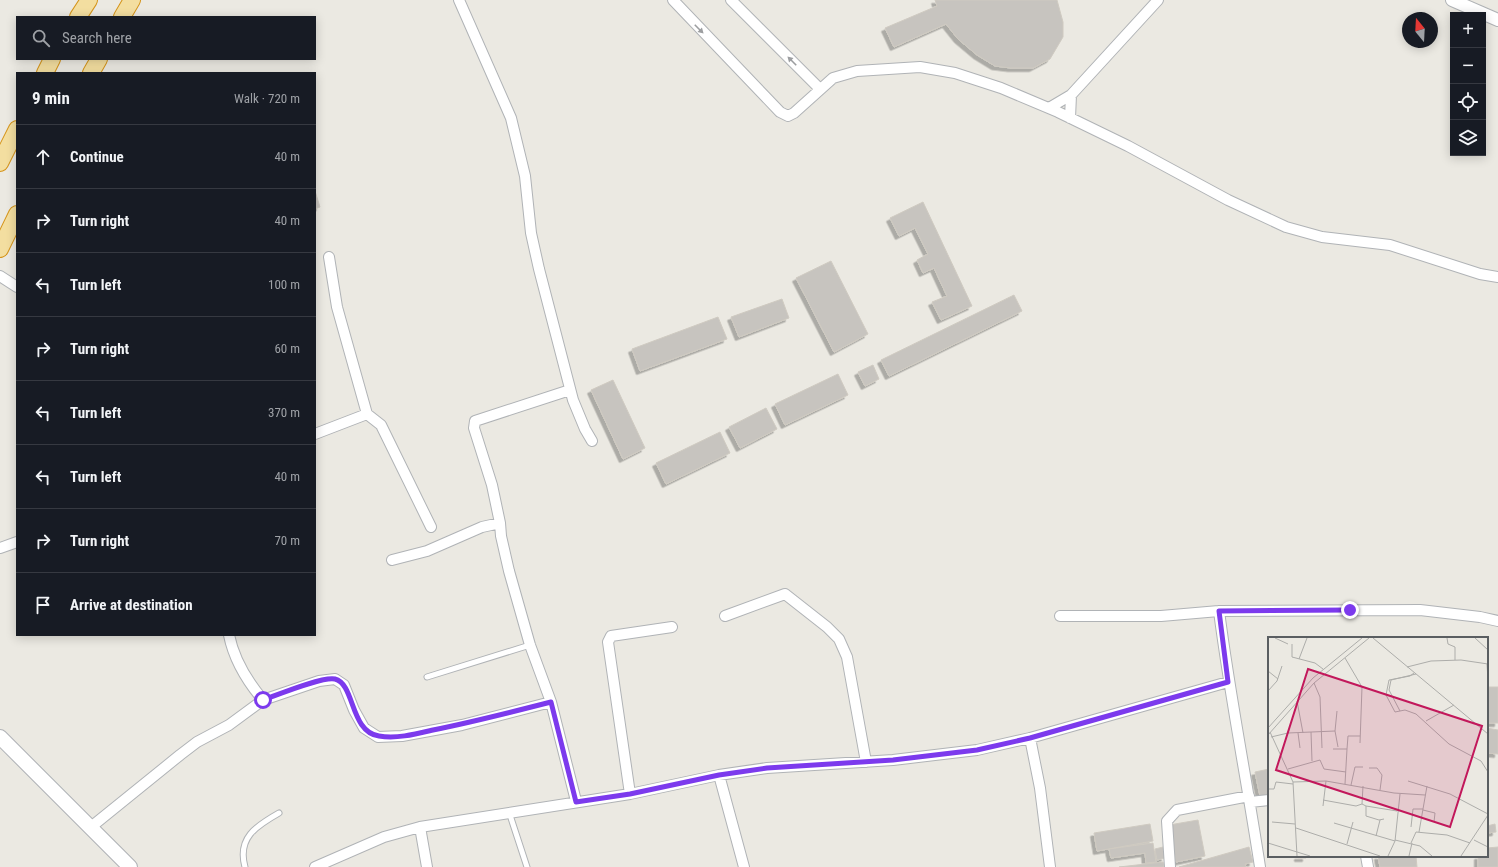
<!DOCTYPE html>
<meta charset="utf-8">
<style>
:root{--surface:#171b24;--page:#20242c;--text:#f1f3f6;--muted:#9ea1a6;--line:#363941}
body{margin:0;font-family:"Roboto Condensed",sans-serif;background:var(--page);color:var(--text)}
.controls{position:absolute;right:12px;top:12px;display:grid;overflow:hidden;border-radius:0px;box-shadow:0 2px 10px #0003}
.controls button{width:36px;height:36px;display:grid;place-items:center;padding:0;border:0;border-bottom:1px solid var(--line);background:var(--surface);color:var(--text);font:20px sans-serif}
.compass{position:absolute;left:1402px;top:12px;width:36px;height:36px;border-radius:50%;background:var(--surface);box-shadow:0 2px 10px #0003;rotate:342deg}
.stop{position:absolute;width:12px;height:12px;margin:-9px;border:3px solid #7c3aed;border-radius:50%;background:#fff}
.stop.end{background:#7c3aed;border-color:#fff;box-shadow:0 1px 4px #0008}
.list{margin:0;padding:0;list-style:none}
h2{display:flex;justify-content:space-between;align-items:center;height:52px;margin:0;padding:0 16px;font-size:17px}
h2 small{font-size:13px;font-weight:400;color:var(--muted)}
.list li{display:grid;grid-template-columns:26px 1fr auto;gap:12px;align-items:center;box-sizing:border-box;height:64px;padding:0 16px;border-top:1px solid var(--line)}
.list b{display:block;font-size:15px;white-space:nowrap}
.list em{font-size:13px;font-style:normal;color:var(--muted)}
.icon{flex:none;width:22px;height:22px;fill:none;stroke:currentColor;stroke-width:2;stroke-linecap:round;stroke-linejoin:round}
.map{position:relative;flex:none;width:1498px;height:867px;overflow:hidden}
.search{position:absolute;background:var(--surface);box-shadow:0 2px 10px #0003;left:16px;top:16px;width:300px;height:44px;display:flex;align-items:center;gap:10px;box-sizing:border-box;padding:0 14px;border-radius:0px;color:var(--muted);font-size:15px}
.panel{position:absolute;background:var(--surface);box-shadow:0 2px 10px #0003;left:16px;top:72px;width:300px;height:564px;border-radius:0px}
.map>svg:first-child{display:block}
.building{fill:#c7c4bf;stroke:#cfcac1;filter:url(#shadow)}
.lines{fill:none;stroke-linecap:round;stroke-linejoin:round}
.service-casing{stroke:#b0b3b6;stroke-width:7}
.minor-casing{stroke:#b0b3b6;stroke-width:12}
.tertiary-casing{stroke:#b0b3b6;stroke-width:14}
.secondary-casing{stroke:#afb2b6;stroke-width:16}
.trunk-casing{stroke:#d59419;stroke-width:18}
.service{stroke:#fff;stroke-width:5}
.minor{stroke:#fff;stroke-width:10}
.tertiary{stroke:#fff;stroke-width:12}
.secondary{stroke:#fff;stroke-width:14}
.trunk{stroke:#f3dea0;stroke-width:16}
.oneway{fill:#9c9ea0}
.route{stroke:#7c3aed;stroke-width:5}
.inset-road{fill:none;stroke:#adadaa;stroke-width:1}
.view{fill:#c2185b;fill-opacity:0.15;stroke:#c2185b;stroke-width:2}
.inset-edge{fill:none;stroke:#5a5e61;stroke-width:2}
</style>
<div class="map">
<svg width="1498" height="867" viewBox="0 0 1498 867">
<defs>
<filter id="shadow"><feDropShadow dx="-3.5" dy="3.5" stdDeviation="0" flood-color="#0004"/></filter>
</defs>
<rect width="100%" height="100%" fill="#ebe9e2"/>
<path class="building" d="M 935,0 L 1057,0 L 1063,22 L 1063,37 L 1050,59 L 1033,68 L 1011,68 L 995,66 L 977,55 L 958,39 L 946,24 L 894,47 L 885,28 L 937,6 Z
M 315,191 L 320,207 L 315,209 Z
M 923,202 L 972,306 L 941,320 L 932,302 L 947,296 L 934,268 L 923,273 L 917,260 L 928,254 L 915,228 L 899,236 L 890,218 Z
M 831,261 L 868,334 L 834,352 L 796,278 Z
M 1014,295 L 1022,311 L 889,376 L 881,360 Z
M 782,299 L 789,318 L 739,337 L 731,317 Z
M 718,317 L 727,339 L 640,371 L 632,349 Z
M 873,365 L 879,379 L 865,386 L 858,372 Z
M 838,374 L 848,395 L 785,425 L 775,404 Z
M 613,380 L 645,448 L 623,459 L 591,390 Z
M 766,408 L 777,429 L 740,448 L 729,427 Z
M 720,432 L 730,453 L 666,484 L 656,463 Z
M 1489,687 L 1498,687 L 1498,723 L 1487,723 L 1487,701 L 1488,701 Z
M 1487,728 L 1498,730 L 1498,754 L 1487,753 Z
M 1269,769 L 1269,794 L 1260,796 L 1255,772 Z
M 1198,820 L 1205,856 L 1176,862 L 1169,825 Z
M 1150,824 L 1153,841 L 1097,851 L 1094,833 Z
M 1495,824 L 1496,832 L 1487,833 L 1487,826 Z
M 1153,843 L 1156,862 L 1146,863 L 1145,853 L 1111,858 L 1109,849 Z
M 1163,847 L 1165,858 L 1157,860 L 1155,849 Z
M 1249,847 L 1253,862 L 1245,864 L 1246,867 L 1179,867 Z
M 1498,847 L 1498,867 L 1478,867 L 1478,856 L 1487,856 L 1487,848 Z
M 1298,856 L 1306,856 L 1306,858 L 1298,858 Z
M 1378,856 L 1416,856 L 1417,867 L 1380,867 Z
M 1163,862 L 1164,867 L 1119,867 Z"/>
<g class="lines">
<defs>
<path id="service" d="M 427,677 L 530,645
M 509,812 L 527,867
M 245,867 C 237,838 256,826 279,813"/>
<path id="minor" d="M 459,0 L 511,118 L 525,176 L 531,233 L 539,269 L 573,400 L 585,429 L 592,441
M 673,0 L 780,112 L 788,116 L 794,113 L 833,78 L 857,71 L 920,67 L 955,73 L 1001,88 L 1058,112 L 1128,146 L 1228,200 L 1286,227 L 1322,237 L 1390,245 L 1480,274 L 1498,277
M 731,0 L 820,89
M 1049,108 L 1071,95 L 1158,0
M 1070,118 L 1071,95
M 329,257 L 337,307 L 367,414 L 381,425 L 431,527
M 0,276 L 17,287
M 315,434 L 367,414
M 500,523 L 492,485 L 474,428 L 475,421 L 570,390
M 0,548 L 17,542
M 392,560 L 427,551 L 482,527 L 500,523 L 501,536 L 509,571 L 530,645 L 551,702 L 576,801
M 1219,611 C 1230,697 1247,781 1260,867
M 725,616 L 785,594 L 827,627 L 839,639 L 847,657 L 866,762
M 1060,616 L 1161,616 L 1219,611 L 1420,610 L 1480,617 L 1498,621
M 229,635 C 234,660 247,681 263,700
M 1030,738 L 1040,788 L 1050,867
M 719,775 L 744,867
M 630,794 L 608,642 L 611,636 L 672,627
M 1250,802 L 1269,800
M 91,827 L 180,755 L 197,742 L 229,725 L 263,700 L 319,681 L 335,679 L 344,685 L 354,710 L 364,728 L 378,737 L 402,736 L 462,725 L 551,702
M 420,827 L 427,867
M 1366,856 L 1368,867
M 315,867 L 384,837 L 420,827 L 630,794 L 719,775 L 767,768 L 893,760 L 977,750 L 1030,738 L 1228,682
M 1170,867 L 1167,821 L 1177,810 L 1249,796"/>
<path id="tertiary" d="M 1452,0 L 1498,20"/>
<path id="secondary" d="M 0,737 L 130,867"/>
<path id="trunk" d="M 78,17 L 89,0
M 122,17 L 132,0
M 45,73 L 52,59
M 91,73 L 99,59
M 0,163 L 17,129
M 0,249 L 17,214"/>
</defs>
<use href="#service" class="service-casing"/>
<use href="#minor" class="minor-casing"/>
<use href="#tertiary" class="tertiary-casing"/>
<use href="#secondary" class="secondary-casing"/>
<use href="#trunk" class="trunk-casing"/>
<use href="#service" class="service"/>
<use href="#minor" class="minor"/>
<use href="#tertiary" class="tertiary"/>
<use href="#secondary" class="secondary"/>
<use href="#trunk" class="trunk"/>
</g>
<defs><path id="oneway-solid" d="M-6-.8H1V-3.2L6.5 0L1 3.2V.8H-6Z"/></defs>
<g class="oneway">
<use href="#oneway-solid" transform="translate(699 29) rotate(45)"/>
<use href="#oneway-solid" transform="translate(792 61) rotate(-135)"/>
</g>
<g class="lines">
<path class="route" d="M 263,700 C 277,695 323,676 335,679 C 355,684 350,732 379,736 C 397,739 416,734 433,730 C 473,722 512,712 551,702 L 576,802 L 630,794 L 719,775 L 767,768 L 893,760 L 977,750 L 1030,738 L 1228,682 L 1219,611 L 1350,610"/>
</g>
<g transform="translate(1268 637)">
<rect width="220" height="220" fill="#ebe9e2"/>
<path class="inset-road" d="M 7,1 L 20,7M 105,1 L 220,97M 179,1 L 180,7 L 187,10 L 187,23M 207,1 L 220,13M 24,20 L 47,26 L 55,32M 24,20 L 24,7M 77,21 L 94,50 L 92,106M 31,22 L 39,1M 219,27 L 220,43M 139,30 L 163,24 L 193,23 L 220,27M 0,34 L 10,42M 146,36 L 142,39 L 121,43 L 118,58 L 127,75 L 137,73 L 148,77 L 181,107 L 213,124 L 220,135M 46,46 L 52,60 L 54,111M 0,54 L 9,44 L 14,29M 29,64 L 35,96M 69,74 L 67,94 L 70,110M 132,74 L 121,53 L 123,43 L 148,37M 158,84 L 186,68M 0,91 L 45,41 L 94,1M 2,95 L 25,145 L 29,219M 43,95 L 44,124M 30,96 L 32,111M 0,98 L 46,46 L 101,1M 3,100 L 20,96 L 67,94M 65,112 L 79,112 L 77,147M 79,112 L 80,99 L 92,99M 101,131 L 109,131 L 114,138 L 112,153M 20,132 L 52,123 L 56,132 L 78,135M 140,144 L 182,157 L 220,177M 25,145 L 58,144 L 126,156 L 157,158M 83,148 L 87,130 L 95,130M 0,152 L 6,152 L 8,145 L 25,147M 55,163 L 88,169 L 94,167 L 95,149M 94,167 L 98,169 L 98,179 L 111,183 L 116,182M 55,169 L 58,144M 98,169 L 129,174M 155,173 L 167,176 L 166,185M 4,185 L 27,187M 66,186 L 127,204M 143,190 L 145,172 L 155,172M 28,191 L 112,219M 151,195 L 159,149M 108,199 L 112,183M 127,203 L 152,209 L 164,219M 206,203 L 220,210M 0,206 L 42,219M 143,206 L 148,195 L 179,198 L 202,206M 79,207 L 85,185M 120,219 L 127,204 L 132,157M 141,219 L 144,206M 193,219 L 220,178"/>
<path class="view" d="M 40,32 L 214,89 L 182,190 L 8,133 Z"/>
<rect width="220" height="220" class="inset-edge"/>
</g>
</svg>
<div class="controls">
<button>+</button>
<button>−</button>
<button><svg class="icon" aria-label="locate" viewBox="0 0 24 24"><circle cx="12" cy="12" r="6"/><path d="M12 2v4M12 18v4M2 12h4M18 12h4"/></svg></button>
<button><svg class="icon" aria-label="layers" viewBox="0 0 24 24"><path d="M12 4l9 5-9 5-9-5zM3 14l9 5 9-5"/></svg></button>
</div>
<svg class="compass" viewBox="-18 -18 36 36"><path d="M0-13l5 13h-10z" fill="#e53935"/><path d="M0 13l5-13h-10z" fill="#9ea1a6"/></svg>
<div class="stop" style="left:263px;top:700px"></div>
<div class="stop end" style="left:1350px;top:610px"></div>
<div class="search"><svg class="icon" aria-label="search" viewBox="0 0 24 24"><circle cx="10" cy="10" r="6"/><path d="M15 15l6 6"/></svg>Search here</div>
<section class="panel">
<h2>9 min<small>Walk · 720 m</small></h2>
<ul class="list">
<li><svg class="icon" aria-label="ahead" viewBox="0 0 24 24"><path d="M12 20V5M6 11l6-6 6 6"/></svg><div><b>Continue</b></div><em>40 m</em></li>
<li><svg class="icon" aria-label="right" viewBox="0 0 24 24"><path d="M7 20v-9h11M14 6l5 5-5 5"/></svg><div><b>Turn right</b></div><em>40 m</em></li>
<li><svg class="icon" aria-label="left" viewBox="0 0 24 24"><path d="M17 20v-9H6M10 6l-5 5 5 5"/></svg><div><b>Turn left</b></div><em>100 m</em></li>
<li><svg class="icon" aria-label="right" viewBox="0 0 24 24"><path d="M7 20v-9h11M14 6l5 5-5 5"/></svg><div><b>Turn right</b></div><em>60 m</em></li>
<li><svg class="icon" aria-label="left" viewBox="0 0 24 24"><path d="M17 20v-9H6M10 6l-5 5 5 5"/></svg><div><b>Turn left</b></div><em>370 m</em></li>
<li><svg class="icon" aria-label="left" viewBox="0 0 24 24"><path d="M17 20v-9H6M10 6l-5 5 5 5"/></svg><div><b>Turn left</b></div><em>40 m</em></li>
<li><svg class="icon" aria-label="right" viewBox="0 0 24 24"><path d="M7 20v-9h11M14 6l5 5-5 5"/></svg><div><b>Turn right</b></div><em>70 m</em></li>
<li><svg class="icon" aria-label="arrive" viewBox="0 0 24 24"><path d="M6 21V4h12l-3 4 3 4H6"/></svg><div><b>Arrive at destination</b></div></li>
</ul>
</section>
</div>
